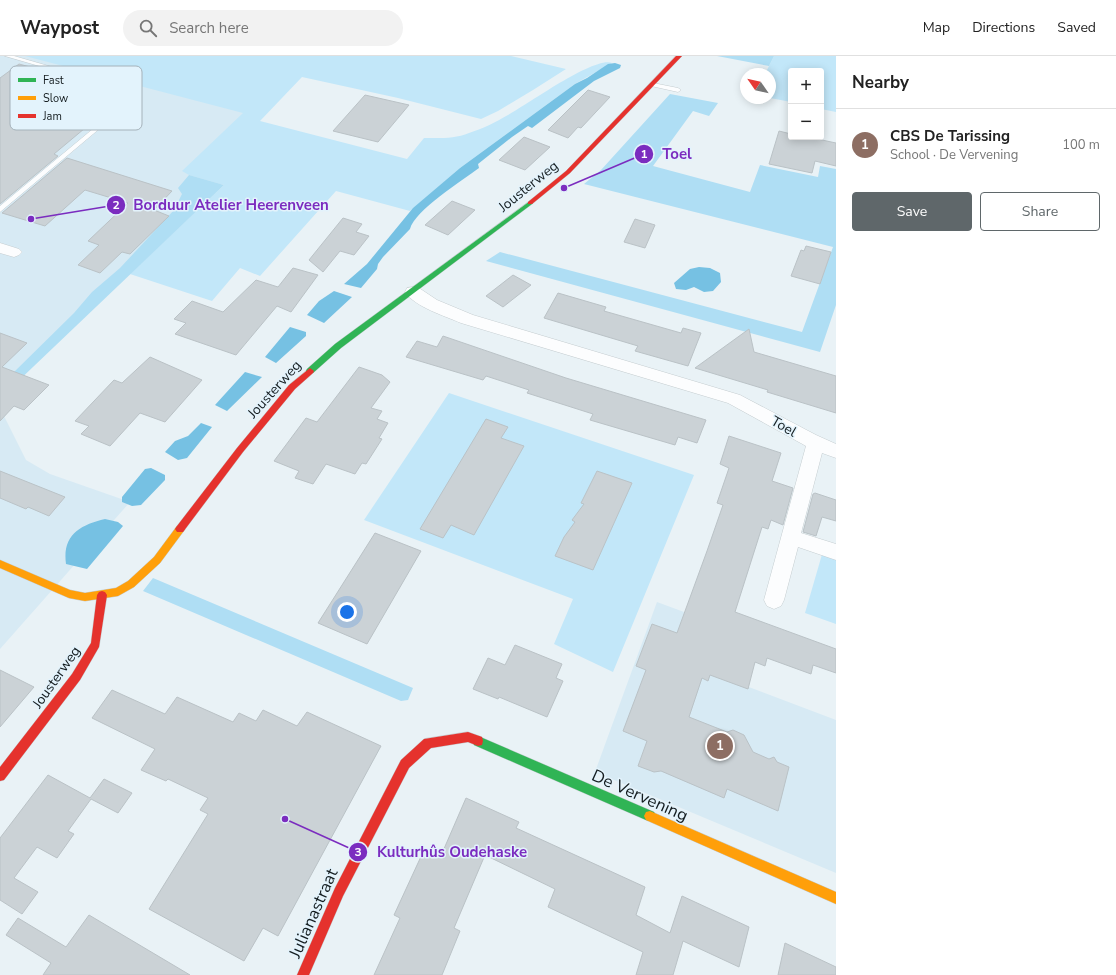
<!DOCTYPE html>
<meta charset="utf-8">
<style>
:root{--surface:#fff;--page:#f2f2f2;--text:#222;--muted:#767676;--line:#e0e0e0;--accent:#5f676a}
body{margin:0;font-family:"Nunito Sans",sans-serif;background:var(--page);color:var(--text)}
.controls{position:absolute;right:12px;top:12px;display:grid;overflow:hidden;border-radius:4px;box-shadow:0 2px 10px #0003}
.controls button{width:36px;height:36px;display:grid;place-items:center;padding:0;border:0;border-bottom:1px solid var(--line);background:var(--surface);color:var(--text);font:20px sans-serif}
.compass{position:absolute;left:740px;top:12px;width:36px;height:36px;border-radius:50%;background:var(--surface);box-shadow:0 2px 10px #0003;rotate:304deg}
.you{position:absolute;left:347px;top:556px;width:14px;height:14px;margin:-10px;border:3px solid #fff;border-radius:50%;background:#1a73e8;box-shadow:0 0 0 6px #1a73e833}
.badge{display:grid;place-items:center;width:26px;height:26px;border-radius:50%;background:var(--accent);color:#fff;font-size:13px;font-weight:700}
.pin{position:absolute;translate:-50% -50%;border:2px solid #fff;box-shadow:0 1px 4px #0006}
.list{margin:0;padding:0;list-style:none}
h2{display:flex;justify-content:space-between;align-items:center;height:52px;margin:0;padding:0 16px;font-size:17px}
h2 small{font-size:13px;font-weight:400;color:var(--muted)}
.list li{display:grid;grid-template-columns:26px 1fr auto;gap:12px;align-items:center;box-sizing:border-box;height:72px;padding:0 16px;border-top:1px solid var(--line)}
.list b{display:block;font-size:15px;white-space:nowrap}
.list p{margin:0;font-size:13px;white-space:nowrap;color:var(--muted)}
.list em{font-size:13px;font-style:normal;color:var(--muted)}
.actions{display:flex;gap:8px;padding:12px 16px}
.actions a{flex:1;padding:9px 0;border:1px solid var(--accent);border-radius:4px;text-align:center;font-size:14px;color:var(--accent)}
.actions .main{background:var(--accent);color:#fff}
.icon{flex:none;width:22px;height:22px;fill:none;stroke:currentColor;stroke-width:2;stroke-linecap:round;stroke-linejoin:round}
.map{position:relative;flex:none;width:836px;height:919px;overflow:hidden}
header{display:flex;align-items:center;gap:24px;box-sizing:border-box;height:56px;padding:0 20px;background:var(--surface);border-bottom:1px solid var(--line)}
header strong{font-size:19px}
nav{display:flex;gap:22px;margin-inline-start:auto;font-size:14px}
.search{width:280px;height:36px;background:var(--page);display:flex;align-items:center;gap:10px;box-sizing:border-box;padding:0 14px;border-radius:22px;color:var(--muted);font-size:15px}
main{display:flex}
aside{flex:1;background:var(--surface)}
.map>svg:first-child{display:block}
.built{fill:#d7eaf4}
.green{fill:#c2e7f9}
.forest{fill:#afdef4}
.water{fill:#76c1e3}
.building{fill:#cbd2d6;stroke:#bac2c6}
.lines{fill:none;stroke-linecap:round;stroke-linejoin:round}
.lane-casing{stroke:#c5cdd0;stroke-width:1}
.street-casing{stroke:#c5cdd0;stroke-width:1}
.fast-casing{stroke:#c5cdd0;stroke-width:1}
.slow-casing{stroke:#c5cdd0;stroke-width:1}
.jam-casing{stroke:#c5cdd0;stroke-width:1}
.lane{fill:#fcfdfe;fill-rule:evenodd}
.street{fill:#fcfdfe;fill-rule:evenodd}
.fast{fill:#30b455;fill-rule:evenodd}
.slow{fill:#ff9f0a;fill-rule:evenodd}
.jam{fill:#e5322d;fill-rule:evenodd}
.labels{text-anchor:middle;stroke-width:3;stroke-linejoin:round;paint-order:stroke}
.street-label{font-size:14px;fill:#141c1f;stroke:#e3f3fc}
.near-street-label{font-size:17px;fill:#141c1f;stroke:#e3f3fc}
.key{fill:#e3f3fc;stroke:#a5b2ba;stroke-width:1}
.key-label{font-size:11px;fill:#141c1f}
.leader{fill:none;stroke:#7b2cbf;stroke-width:1.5}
.callout-dot{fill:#7b2cbf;stroke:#e3f3fc;stroke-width:1.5}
.mark-label{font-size:12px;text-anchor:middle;font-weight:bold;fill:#fff}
.callout-label{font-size:15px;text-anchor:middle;font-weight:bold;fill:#7b2cbf;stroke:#e3f3fc;stroke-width:3;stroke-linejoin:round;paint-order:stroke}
</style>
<header>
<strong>Waypost</strong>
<div class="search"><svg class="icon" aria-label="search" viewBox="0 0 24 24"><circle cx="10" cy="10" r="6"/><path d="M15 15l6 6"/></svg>Search here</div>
<nav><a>Map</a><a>Directions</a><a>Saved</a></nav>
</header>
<main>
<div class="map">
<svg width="836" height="919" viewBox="0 0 836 919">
<rect width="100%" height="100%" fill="#e9f2f6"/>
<path class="built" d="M 0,0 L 64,0 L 266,51 L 223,125 L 0,338 Z
M 0,352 L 26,404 L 50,418 L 130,446 L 0,593 Z
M 657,546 L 738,576 L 725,622 L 836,664 L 836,817 L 595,716 Z"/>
<path class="green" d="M 25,0 L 511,0 L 566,13 L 533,34 L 498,55 L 481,63 L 398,42 L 302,21 L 260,65 L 407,103 L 424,82 C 439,82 455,83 469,77 C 482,73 496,66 508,59 C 527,49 594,0 612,7 L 575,28 L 460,112 L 410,155 L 336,135 L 260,220 L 240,212 L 212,245 L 130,218 L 224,129 L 189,119 L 182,115 L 243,57 Z
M 774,0 L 836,0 L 836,56 L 821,53 L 821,15 L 791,15 L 791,46 L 770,42 L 770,18 L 765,18 Z
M 449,337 L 694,419 L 613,616 L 554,588 L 573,543 L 364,464 Z
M 823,495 L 836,500 L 836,568 L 805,557 Z"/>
<path class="forest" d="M 717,0 L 774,0 L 769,10 Z
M 670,38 L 718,47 L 709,60 L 693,55 L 653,110 L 750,136 L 760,109 L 818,121 L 820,110 L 836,113 L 836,249 L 820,296 L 486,205 L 500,196 L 802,276 L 833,191 L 584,128 L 601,114 Z
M 189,119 L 224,129 L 12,331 L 12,318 L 74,257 L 92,236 L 120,212 L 174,154 L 182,138 L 178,132 Z
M 153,522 L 413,632 L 408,644 L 401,645 L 143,535 Z"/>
<path class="water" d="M 615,7 L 621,9 L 620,12 L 594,25 L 532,72 L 528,70 L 512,81 L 478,108 L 479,112 C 462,125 415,154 410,173 L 383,201 L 378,208 L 377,213 L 361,232 L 344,228 L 367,208 L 413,152 L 460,112 L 575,28 L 587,22 L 608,8 Z
M 699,211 L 710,212 L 720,217 L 721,226 L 713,235 L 704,236 L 694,231 L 686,234 L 676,233 L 674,227 L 690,213 Z
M 334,235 L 352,241 L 324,267 L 307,259 L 319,245 Z
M 290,271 L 306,276 L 306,280 L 276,307 L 265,301 Z
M 245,316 L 262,321 L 227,355 L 215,349 Z
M 201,367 L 212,371 L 187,402 L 178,404 L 165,396 L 175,385 L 188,380 Z
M 151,412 L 165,419 L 165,424 L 141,449 L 132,450 L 122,446 L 122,441 L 145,413 Z
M 105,463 L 118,466 L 123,470 L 87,513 L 66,508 C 62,479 80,469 105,463 Z"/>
<path class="building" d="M 19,8 L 127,37 L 54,98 L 58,100 L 0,148 L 0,22 Z
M 588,34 L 610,41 L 581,72 L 578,71 L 568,82 L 548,74 Z
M 365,39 L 409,49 L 378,86 L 333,75 Z
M 779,75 L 791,78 L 791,81 L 808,81 L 836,87 L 836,110 L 815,105 L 812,117 L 769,108 Z
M 524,81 L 550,91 L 525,114 L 499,104 Z
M 67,102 L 172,135 L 154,154 L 169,160 L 130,198 L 122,196 L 100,217 L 78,209 L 99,189 L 88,185 L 128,147 L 85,134 L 45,170 L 2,157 Z
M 452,145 L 475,154 L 448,179 L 425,169 Z
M 343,162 L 362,168 L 356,176 L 369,180 L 354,199 L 340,195 L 323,216 L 309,204 Z
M 635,163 L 655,169 L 645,192 L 624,186 Z
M 806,190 L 831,196 L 820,228 L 791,220 L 801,194 L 804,195 Z
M 293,212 L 318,219 L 291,256 L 277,250 L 236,299 L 175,278 L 186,267 L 174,263 L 192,245 L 223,256 L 256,224 L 278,231 Z
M 513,219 L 531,229 L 503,251 L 486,240 Z
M 558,237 L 606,251 L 604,255 L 681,277 L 683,272 L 701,277 L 688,310 L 635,295 L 638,290 L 544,262 Z
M 749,273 L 754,296 L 836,320 L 836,357 L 767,336 L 768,334 L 695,312 Z
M 0,277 L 27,287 L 2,311 L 49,329 L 24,354 L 14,350 L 0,365 Z
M 443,280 L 566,322 L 706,364 L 697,387 L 678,381 L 675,389 L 590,364 L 593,358 L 527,337 L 529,334 L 486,320 L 483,324 L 406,301 L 417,285 L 437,291 Z
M 150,301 L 202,324 L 165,366 L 140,357 L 110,390 L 81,378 L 89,370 L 75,365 L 114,324 L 122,327 Z
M 359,311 L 382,319 L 390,326 L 371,352 L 382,355 L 377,363 L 388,367 L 379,382 L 382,383 L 366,408 L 362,407 L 355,418 L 326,408 L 313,428 L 295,422 L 299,415 L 274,405 L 306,362 L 317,366 Z
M 486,363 L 508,371 L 501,382 L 524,390 L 474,479 L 451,469 L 443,482 L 420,473 Z
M 729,380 L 781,397 L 772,425 L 793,432 L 783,469 L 771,464 L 768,473 L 762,471 L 735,556 L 836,593 L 836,617 L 813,609 L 811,618 L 767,602 L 765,610 L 755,606 L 748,633 L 710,619 L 708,625 L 702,622 L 689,661 L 727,676 L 733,674 L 744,679 L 753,696 L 769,703 L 774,701 L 777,706 L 789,711 L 778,755 L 727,733 L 724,742 L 661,715 L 654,716 L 638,710 L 647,685 L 623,675 L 646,614 L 636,610 L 652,568 L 677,577 L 707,495 L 723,449 L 717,447 L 729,412 L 720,408 Z
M 0,415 L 65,441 L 49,460 L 28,451 L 26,453 L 0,442 Z
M 597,415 L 632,427 L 593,514 L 555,500 L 564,481 L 575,466 L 572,464 L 584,448 L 581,447 Z
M 815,437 L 836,444 L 836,465 L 822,461 L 816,480 L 803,476 L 813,438 Z
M 375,477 L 421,495 L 367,588 L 318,567 Z
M 515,589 L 562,608 L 556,622 L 563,625 L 547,661 L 499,641 L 498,643 L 473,633 L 488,602 L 505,609 Z
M 0,614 L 34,631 L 0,671 Z
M 112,634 L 165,658 L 177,641 L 233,666 L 239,657 L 256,665 L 263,654 L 297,670 L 307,656 L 381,690 L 278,880 L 263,872 L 244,905 L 149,853 L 208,758 L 200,754 L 208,742 L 168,723 L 166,725 L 141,714 L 155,693 L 92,662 Z
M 48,719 L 90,742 L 104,723 L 132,737 L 118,757 L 91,743 L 68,775 L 74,778 L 57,802 L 37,791 L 14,822 L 38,836 L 22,858 L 0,844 L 0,782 Z
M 466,742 L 519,766 L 516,772 L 645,831 L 636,859 L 670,877 L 682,840 L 749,871 L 739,911 L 683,885 L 673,919 L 636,919 L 643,896 L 548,851 L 555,833 L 485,799 L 454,872 L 460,875 L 442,919 L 374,919 L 400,862 L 394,859 L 424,794 L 440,802 Z
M 89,859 L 190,919 L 43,919 L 51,907 L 6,879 L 18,862 L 66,891 Z
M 785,887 L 836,911 L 836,919 L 778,919 Z"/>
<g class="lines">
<defs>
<path id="lane" d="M 5,0 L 14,0 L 142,37 L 0,156 L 0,150 L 135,38 Z
M 653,27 L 678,32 L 681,34 L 678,36 L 651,30 L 650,29 Z"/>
<path id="street" d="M 0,187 L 19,193 L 22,196 L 19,199 L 14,201 L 0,197 Z
M 413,231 L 419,232 L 437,244 L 473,259 L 740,339 L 816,379 L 836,388 L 836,402 L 822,397 L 801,477 L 836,488 L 836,504 L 798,491 L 784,544 L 781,550 L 774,553 L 767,550 L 764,544 L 806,390 L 728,347 L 461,267 C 445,260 415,251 405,236 L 407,232 Z"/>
<path id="fast" d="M 530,145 L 533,147 L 532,148 L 341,292 L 313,317 L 307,317 L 306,315 L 307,313 L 335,288 Z
M 478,680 L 654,756 L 656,760 L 654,764 L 650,765 L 646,764 L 474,689 L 473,685 L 474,681 Z"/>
<path id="slow" d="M 180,469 L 183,470 L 185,473 L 183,476 L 160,507 L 134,531 L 118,540 L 85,545 L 69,542 L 0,512 L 0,504 L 70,534 L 85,537 L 116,532 L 128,525 L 154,501 L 177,470 Z
M 650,755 L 836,836 L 836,848 L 646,764 L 644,760 L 646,756 Z"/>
<path id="jam" d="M 676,0 L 682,0 L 570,117 L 532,148 L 528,148 L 528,146 L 566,115 Z
M 310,312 L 314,315 L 313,317 L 295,333 L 243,396 L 183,476 L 177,476 L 175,473 L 177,470 L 237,392 L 289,329 Z
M 102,535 L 105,536 L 107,539 L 99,591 L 80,624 L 4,724 L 0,725 L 0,711 L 72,618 L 91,587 L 97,539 L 99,536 Z
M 468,676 L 482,681 L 483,685 L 482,689 L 478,690 L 468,686 L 431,692 L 409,712 L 343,840 L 309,919 L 297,919 L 335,832 L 401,704 L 424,683 Z"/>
</defs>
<use href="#lane" class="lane-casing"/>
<use href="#street" class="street-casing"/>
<use href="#fast" class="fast-casing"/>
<use href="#slow" class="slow-casing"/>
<use href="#jam" class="jam-casing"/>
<use href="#lane" class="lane"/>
<use href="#street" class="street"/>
<use href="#fast" class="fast"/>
<use href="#slow" class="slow"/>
<use href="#jam" class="jam"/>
</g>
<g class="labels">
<g class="street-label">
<text transform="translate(528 130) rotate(-39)" y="5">Jousterweg</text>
<text transform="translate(274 333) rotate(-48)" y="5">Jousterweg</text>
<text transform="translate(784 370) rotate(30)" y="5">Toel</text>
<text transform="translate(56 621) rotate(-55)" y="5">Jousterweg</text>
</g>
<g class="near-street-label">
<text transform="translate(640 739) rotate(24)" y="6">De Vervening</text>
<text transform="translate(313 857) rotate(-66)" y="6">Julianastraat</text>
</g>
</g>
<rect x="10" y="10" width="132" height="64" rx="6" class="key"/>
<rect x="18" y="22" width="18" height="4" fill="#30b455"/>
<rect x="18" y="40" width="18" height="4" fill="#ff9f0a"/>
<rect x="18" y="58" width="18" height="4" fill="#e5322d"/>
<g class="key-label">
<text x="43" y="28">Fast</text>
<text x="43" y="46">Slow</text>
<text x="43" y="64">Jam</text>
</g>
<path class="leader" d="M564 132L644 98M31 163L116 149M285 763L358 796"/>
<g class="callout-dot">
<circle cx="564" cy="132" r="4"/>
<circle cx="31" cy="163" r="4"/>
<circle cx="285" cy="763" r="4"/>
<circle cx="644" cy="98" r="10"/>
<circle cx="116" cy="149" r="10"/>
<circle cx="358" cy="796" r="10"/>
</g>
<g class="mark-label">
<text x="644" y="102">1</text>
<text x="116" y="153">2</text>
<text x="358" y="800">3</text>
</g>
<g class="callout-label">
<text x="677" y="103">Toel</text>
<text x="231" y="154">Borduur Atelier Heerenveen</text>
<text x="452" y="801">Kulturhûs Oudehaske</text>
</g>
</svg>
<div class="controls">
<button>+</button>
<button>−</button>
</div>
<svg class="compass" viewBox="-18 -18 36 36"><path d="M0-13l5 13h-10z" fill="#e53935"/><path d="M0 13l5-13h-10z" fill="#767676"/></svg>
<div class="you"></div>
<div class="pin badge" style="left:720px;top:690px;background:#8d6e63">1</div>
</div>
<aside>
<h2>Nearby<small></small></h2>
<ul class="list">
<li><span class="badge" style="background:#8d6e63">1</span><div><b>CBS De Tarissing</b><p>School · De Vervening</p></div><em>100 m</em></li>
</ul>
<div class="actions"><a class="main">Save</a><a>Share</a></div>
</aside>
</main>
